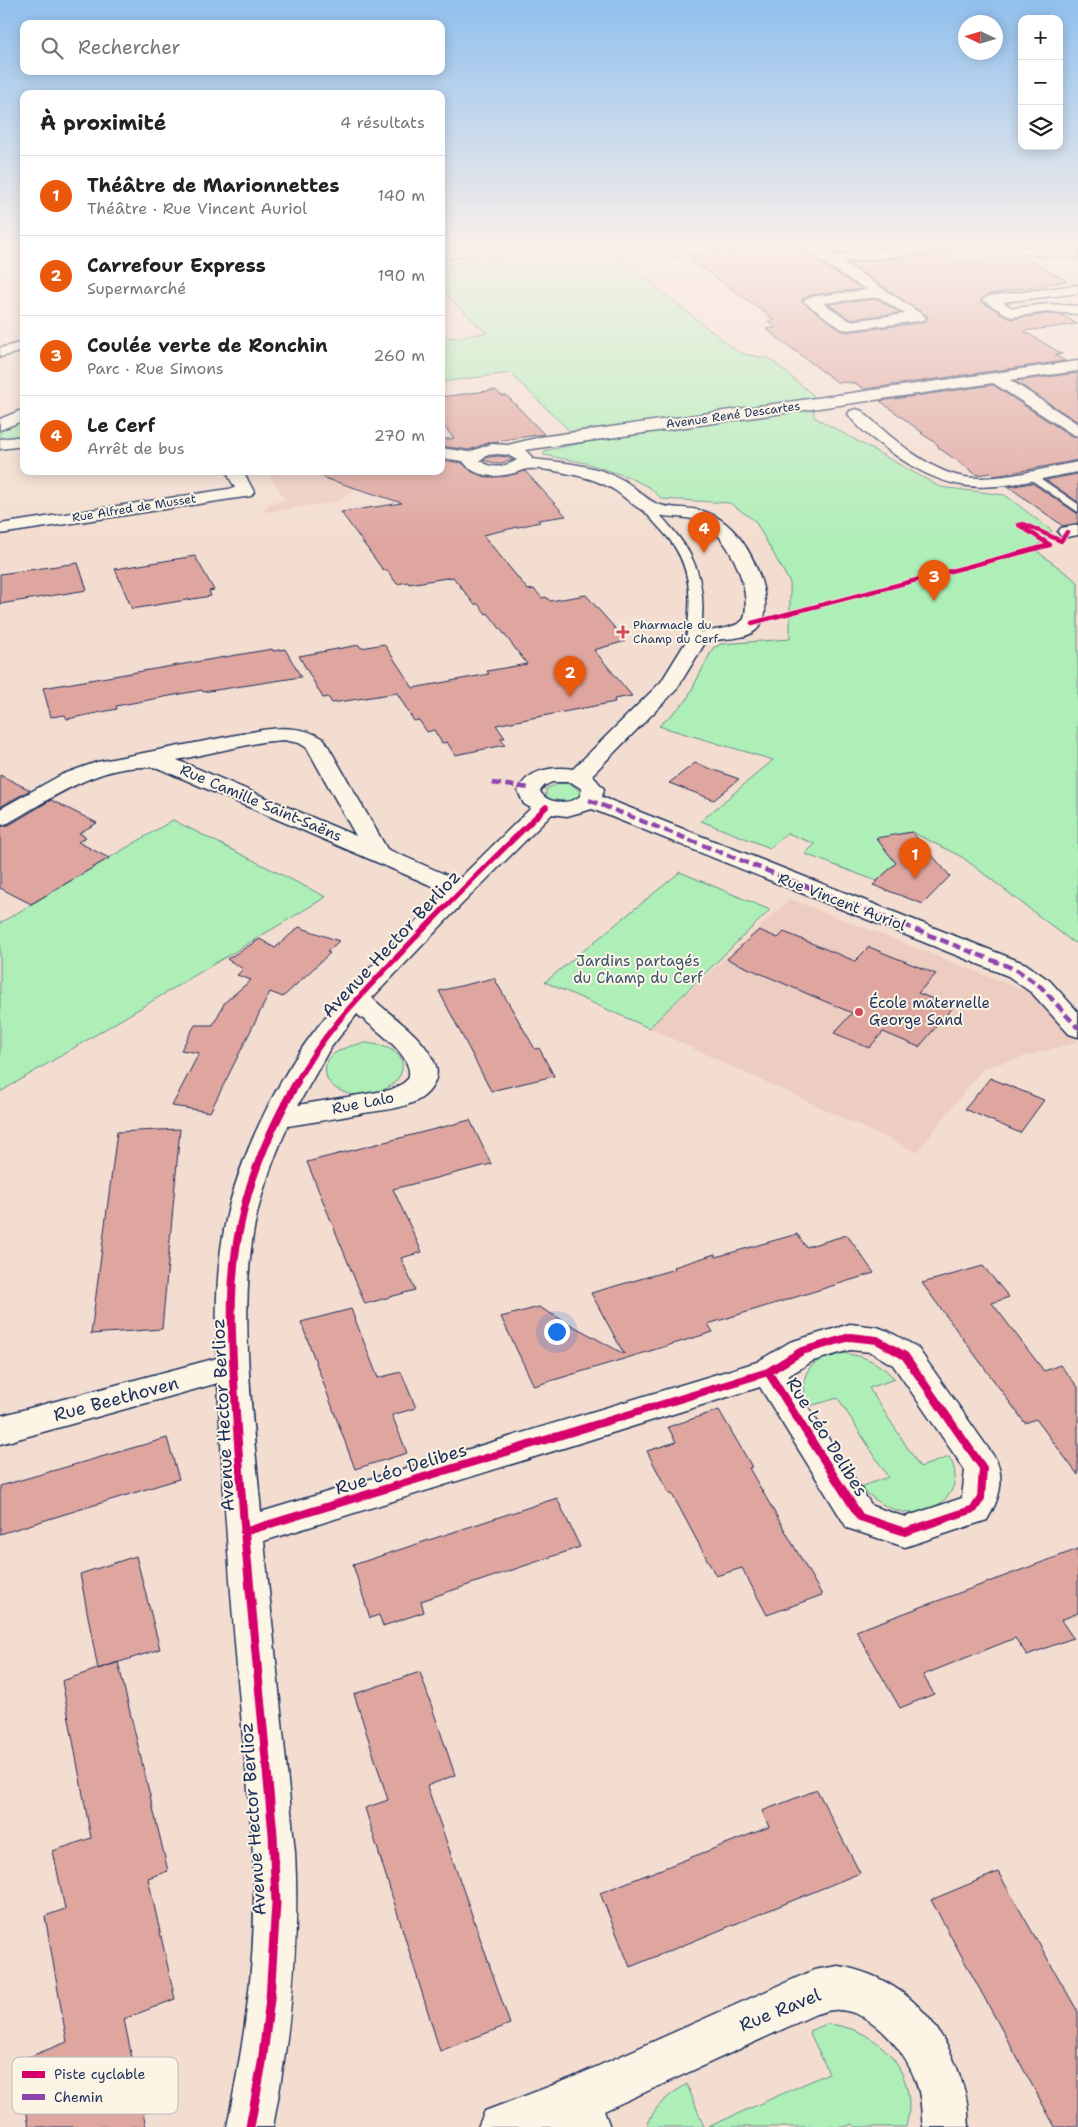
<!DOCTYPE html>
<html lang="fr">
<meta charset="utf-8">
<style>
:root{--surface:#fff;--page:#f6f6f6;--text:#222;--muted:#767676;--line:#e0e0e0;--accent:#ea580c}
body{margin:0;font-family:"Shantell Sans",sans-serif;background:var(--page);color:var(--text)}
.controls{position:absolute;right:15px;top:15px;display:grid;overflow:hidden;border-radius:10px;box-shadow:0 2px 12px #0003}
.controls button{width:45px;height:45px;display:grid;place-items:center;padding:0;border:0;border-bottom:1px solid var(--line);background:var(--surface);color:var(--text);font:25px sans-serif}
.compass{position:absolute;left:958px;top:15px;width:45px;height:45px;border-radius:50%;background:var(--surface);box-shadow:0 2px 12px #0003;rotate:274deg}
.you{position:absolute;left:556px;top:1331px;width:18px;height:18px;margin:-12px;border:4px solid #fff;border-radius:50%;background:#1a73e8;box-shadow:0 0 0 8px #1a73e833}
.badge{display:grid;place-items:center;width:32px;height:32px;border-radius:50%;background:var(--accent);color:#fff;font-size:16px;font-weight:700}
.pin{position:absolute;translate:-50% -41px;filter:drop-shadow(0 1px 2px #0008)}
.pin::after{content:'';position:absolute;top:26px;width:18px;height:15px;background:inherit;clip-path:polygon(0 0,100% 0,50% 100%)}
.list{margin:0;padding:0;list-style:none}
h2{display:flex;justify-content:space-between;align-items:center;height:65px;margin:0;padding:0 20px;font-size:21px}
h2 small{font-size:16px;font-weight:400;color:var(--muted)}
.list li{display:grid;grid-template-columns:32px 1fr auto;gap:15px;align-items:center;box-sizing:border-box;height:80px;padding:0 20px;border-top:1px solid var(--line)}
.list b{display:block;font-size:19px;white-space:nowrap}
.list p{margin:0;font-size:16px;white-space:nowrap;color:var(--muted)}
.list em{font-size:16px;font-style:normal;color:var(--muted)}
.icon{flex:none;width:28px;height:28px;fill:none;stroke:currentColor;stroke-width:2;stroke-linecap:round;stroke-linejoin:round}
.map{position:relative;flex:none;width:1078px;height:2127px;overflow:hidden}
.search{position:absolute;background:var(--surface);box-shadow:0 2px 12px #0003;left:20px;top:20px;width:425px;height:55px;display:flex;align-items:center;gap:12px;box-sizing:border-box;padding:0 18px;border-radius:10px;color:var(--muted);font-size:19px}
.panel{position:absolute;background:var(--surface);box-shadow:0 2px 12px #0003;left:20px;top:90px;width:425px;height:385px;border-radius:10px}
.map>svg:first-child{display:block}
.built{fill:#edccc1}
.green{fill:#aeeeb7;stroke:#648e8a}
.building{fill:#dfa59f;stroke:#1b2f5e}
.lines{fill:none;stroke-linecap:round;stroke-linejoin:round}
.lane-casing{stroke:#1b2f5e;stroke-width:3}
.street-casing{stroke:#1b2f5e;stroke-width:3}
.secondary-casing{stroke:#1b2f5e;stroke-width:3}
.lane{fill:#fcf5e5;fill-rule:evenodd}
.street{fill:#fcf5e5;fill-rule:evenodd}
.secondary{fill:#fcf5e5;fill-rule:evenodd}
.quiet{stroke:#8e44ad;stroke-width:4.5;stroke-dasharray:9 4.5;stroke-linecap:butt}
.cycleway-far3-casing{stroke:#fcf5e5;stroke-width:6}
.cycleway-far2-casing{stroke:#fcf5e5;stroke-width:8}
.cycleway-far1-casing{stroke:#fcf5e5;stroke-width:11}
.cycleway-casing{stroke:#fcf5e5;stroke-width:12}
.cycleway-far3{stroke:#d6006c;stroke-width:4.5}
.cycleway-far2{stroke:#d6006c;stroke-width:5.5}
.cycleway-far1{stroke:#d6006c;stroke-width:8}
.cycleway{stroke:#d6006c;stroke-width:9}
.poi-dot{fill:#d1495b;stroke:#fcf5e5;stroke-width:2}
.labels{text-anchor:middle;stroke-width:4;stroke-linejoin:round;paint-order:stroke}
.far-street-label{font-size:12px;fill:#1b2f5e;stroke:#fcf5e5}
.far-poi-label{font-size:12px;fill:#1b2f5e;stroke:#fcf5e5;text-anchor:start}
.street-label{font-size:15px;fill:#1b2f5e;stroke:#fcf5e5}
.park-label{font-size:15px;fill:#385570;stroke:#fcf5e5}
.poi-label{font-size:15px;fill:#1b2f5e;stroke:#fcf5e5;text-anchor:start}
.near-street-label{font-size:18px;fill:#1b2f5e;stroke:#fcf5e5}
.key{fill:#fcf5e5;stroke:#b8babc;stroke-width:1}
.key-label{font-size:14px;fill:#1b2f5e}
</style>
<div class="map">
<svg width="1078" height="2127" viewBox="0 0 1078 2127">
<rect width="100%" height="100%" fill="#f3ddd0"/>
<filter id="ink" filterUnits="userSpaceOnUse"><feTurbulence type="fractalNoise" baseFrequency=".02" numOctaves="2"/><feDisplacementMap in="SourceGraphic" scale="10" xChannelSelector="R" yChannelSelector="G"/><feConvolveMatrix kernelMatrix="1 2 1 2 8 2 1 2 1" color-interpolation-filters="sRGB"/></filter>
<g filter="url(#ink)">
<path class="built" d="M 267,471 L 383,471 L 337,502 L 263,512 L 269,503 L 286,501 Z
M 790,899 L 1039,996 L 1078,1042 L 983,1068 L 917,1152 L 649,1028 Z"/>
<path class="green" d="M 513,247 L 606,247 L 739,353 L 770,359 L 813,395 L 814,417 L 940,487 L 1005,495 L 1052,531 L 1034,549 L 1078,582 L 1078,941 L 1074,943 L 962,857 L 912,832 L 877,839 L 896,863 L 877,881 L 805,854 L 815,844 L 787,833 L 770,848 L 701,821 L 773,760 L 659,726 L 686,701 L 713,648 L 721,644 L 790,639 L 790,583 L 755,521 L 730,503 L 662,499 L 649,487 L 628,477 L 586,463 L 544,455 L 544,451 L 582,443 L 510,373 L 441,382 L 441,339 L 486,333 L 446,294 L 441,294 L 441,266 L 502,256 Z
M 24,419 L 24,438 L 0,440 L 0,429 Z
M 559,783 L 571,784 L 581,792 L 579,798 C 569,804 554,804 546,796 L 546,789 Z
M 173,820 L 326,897 L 0,1092 L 0,923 Z
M 680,872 L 770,910 L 649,1028 L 545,982 Z
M 366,1043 C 440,1050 386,1116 337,1089 C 332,1086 327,1081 326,1075 C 321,1052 350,1045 366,1043 Z
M 840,1353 C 863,1355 879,1362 895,1379 L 869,1388 L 920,1467 L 949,1457 C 969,1489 935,1518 902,1512 C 885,1508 873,1499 860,1487 L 888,1477 L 838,1398 L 810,1406 C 795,1377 809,1359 840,1353 Z
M 827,2024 C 871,2027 910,2061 909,2108 C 909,2114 907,2121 906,2127 L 854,2127 L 852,2124 L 844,2127 L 708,2127 L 829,2073 L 809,2031 Z
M 687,2084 L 704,2127 L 647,2127 C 653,2106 669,2095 687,2084 Z"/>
<path class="building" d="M 769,247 L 800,247 L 802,252 L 862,289 L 810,295 L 801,300 L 842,331 L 847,332 L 919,323 L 926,321 L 928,317 L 848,263 L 948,253 L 952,250 L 953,263 L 1022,256 L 1067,281 L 989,294 L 980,301 L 1010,319 L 1048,314 L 1062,315 L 1077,324 L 1024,331 L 1062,354 L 1055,355 L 1065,361 L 864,389 L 855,383 L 837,382 L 766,329 L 776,328 L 768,321 L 775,320 L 691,260 L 734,254 L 730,251 Z
M 821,247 L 900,247 L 832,254 Z
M 878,299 L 900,313 L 850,319 L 828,304 Z
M 1078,373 L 1078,422 L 1015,381 Z
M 993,385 L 1071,436 L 1078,438 L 1078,460 L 1006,474 L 993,476 L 990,473 L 977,475 L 939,448 L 937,444 L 921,433 L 923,433 L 880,401 Z
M 495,390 L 502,396 L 507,396 L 544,434 L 497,441 L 499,443 L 490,442 L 469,450 L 441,446 L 441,440 L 454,438 L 441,423 L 441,397 Z
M 498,456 L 507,457 L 513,460 L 498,464 L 483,460 L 489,457 Z
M 441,460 L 462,463 L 472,472 L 486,477 L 507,476 L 525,471 L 566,516 L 538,520 L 540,522 L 483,535 L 528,590 L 534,589 L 542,598 L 546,597 L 550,601 L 586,595 L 626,641 L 594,650 L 632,696 L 614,699 L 615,702 L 496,725 L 505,738 L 500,738 L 505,745 L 455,755 L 447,742 L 442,743 L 434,730 L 427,732 L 419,720 L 414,721 L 397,693 L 332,703 L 328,697 L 323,698 L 299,656 L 359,645 L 361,648 L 384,644 L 413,688 L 489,674 L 487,671 L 527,664 L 488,613 L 486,614 L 478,604 L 474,604 L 453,577 L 409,584 L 408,582 L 397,584 L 387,570 L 383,570 L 341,512 L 402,503 L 324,478 L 325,471 L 441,471 Z
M 1078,474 L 1078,502 L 1046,480 L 1051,479 Z
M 1032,483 L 1078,514 L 1078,523 L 1063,526 L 1009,487 Z
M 195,556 L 214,590 L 209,591 L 211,596 L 132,609 L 115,569 Z
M 78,563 L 87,590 L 0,604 L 0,574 Z
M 272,649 L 273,651 L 285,649 L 301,677 L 203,692 L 202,690 L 116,706 L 117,709 L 67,719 L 65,715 L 51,717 L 43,688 Z
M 695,763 L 739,779 L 714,800 L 669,783 Z
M 0,775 L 30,790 L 0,807 Z
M 51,800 L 97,823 L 79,833 L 86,837 L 78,842 L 109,858 L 31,904 L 0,888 L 0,827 L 9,825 Z
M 912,832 L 950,876 L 923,904 L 873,885 L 896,863 L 876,838 Z
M 299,927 L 339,941 L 327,952 L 330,953 L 283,997 L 270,992 L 210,1112 L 172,1106 L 199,1053 L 181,1050 L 195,1025 L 213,1025 L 225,1002 L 251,980 L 237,975 L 243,969 L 227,959 L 260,939 L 275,948 Z
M 759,930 L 778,938 L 784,932 L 855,961 L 869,947 L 936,974 L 918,993 L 953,1007 L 919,1047 L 883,1032 L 869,1048 L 834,1033 L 852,1013 L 727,959 Z
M 494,978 L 535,1049 L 539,1048 L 554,1076 L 491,1091 L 439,991 Z
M 990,1078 L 1044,1100 L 1020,1133 L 965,1109 Z
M 470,1120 L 491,1164 L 393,1189 L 422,1252 L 401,1258 L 415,1290 L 365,1304 L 307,1162 Z
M 180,1129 L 162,1329 L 91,1334 L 117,1132 Z
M 797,1234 L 806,1247 L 847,1235 L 874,1273 L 708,1324 L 713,1332 L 534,1386 L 501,1317 L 539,1307 L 624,1354 L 591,1293 L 675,1269 L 674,1267 L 715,1254 L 716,1257 Z
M 983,1266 L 1009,1297 L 992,1303 L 1044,1371 L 1060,1365 L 1078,1387 L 1078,1475 L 1036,1419 L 1025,1423 L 922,1283 Z
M 351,1309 L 378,1378 L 401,1372 L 416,1408 L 392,1415 L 407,1453 L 355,1469 L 301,1322 Z
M 719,1410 L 752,1467 L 749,1468 L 822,1595 L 767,1615 L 742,1568 L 716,1576 L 672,1494 L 669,1494 L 647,1451 L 676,1442 L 668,1427 Z
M 167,1438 L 179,1479 L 0,1534 L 0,1486 Z
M 557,1498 L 580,1547 L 421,1601 L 424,1612 L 383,1626 L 379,1615 L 370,1618 L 353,1565 Z
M 1078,1549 L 1078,1613 L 1061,1620 L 1073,1638 L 1027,1655 L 1015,1638 L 923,1675 L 934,1694 L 900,1708 L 856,1631 Z
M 136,1556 L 160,1649 L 98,1669 L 80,1574 Z
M 118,1662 L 168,1871 L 148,1878 L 175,1999 L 124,2019 L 146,2127 L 29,2127 L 18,2061 L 67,2042 L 45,1916 L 65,1909 L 53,1851 L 91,1838 L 62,1681 Z
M 420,1672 L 455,1775 L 427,1786 L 510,2024 L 440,2051 L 365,1808 L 388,1800 L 354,1694 Z
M 817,1790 L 860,1873 L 630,1967 L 600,1893 L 769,1827 L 762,1811 Z
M 998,1872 L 1078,2012 L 1078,2127 L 1055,2127 L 931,1900 Z"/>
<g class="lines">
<defs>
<path id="lane" d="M 1031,472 L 1078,504 L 1078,512 L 1027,477 L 1026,475 L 1027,473 Z
M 645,502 L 649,503 C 684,541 706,564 702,619 C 701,628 700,642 696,650 L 691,651 L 685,647 C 691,609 695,573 670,540 C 660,528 649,517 639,505 Z"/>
<path id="street" d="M 687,247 L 725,247 L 719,251 L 675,256 L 669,252 L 670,249 Z
M 802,247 L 818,247 L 832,256 L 915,247 L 954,247 L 948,251 L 843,262 L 926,317 L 924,320 L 919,321 L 847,330 L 842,329 L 803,301 L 810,297 L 867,290 L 803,250 ZM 878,297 L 905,314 L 850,321 L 823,303 Z
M 967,247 L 1078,249 L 1078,257 L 973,251 L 968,250 Z
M 1078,285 L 1078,293 L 1003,302 L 1013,308 L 1048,304 L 1078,306 L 1078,314 L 1048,312 L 1011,317 L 982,300 L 989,296 Z
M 1078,361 L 1078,371 L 1010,380 L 1078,424 L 1078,436 L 1072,434 L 993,383 L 525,450 L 532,457 L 531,459 C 562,462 596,465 623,480 C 635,487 644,498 657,504 C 670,509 685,507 698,510 C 733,517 755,555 763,588 C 766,602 768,620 756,630 C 742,642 721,636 705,643 L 676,690 L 592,775 L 604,789 L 602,797 L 1026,964 L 1050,981 L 1078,1012 L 1078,1037 L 1069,1034 L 1032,993 L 1008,976 L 592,809 L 567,816 L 552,814 L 459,907 L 372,998 C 393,1018 424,1036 435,1064 C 441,1077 431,1092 420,1099 C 404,1109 382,1110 364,1113 C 339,1118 313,1122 288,1126 C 274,1157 262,1190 255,1223 C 238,1313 253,1420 261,1512 L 757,1362 L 790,1342 L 850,1324 L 877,1327 L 888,1331 L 917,1347 L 995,1458 C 1006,1479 999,1500 987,1520 L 905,1547 L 847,1528 L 760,1387 L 264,1541 L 295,1852 C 300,1945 290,2036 273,2127 L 227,2127 C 242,2053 254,1978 254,1903 C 255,1843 247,1785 242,1726 C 232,1611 223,1498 218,1383 L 0,1444 L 0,1416 L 217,1358 C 216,1313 216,1269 225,1225 C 237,1160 279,1075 320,1024 C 358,977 403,935 446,892 L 158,768 C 104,760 52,798 8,823 L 0,825 L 0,809 L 61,775 L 97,762 L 262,730 C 284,727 304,727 324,739 L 387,849 L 458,880 L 531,808 L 524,804 L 518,791 C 527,770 552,766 573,769 L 661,682 L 690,635 C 705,629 734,631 744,619 C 753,589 727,529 696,520 C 679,515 661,519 644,511 C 633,506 625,497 616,491 C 602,482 586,477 570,474 C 557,471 541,468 528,469 C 524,469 519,472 514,473 C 496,478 474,478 463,461 L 441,458 L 441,448 L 469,452 L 491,444 L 508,445 L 540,437 ZM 498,454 L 508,455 L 517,460 C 505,467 491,470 480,460 L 488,455 ZM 284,740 L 299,743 L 307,748 L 356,836 L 177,760 L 262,742 ZM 552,782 L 571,782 L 582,789 L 580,796 C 571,805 545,804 540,791 L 544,786 ZM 357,1014 C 372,1027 417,1057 408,1079 L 401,1085 L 390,1090 L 298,1105 L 329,1050 ZM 850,1350 L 871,1352 L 893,1365 L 965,1470 L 962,1498 L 905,1517 L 872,1506 L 788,1376 L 813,1361 Z
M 24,409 L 24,420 L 0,430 L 0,419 Z
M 856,409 L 862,411 C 888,435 928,471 964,477 C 999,482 1043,468 1078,462 L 1078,472 C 999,486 962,504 891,452 C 877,442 858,429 848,414 L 850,411 Z
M 24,436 L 24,446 L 0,449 L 0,439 Z
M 226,471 L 243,471 L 254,492 L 251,496 L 0,534 L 0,524 L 235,488 Z
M 1078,525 L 1078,535 L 1067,537 L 1061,536 L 1058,532 L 1061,528 Z
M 838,1966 C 849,1967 860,1971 871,1975 C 922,1997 949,2037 964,2089 C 968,2101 968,2114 969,2127 L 923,2127 C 921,2114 922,2101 918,2088 C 909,2056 876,2012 839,2010 C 831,2009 824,2012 816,2014 L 604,2111 L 610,2127 L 478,2127 L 485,2111 L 569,2079 L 814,1970 Z"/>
<path id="secondary" d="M 464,247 L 483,247 C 475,256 454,257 441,259 L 441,251 Z
M 24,342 L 24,351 L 0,357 L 0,348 Z"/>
</defs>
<use href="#lane" class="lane-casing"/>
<use href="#street" class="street-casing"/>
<use href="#secondary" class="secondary-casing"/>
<use href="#lane" class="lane"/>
<use href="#street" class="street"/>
<use href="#secondary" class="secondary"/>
<path class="quiet" d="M 492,783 L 530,788
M 589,800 L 1017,970 L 1041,987 L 1078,1028"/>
<defs>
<path id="cycleway-far3" d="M 752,623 L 1050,545 L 1019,525 L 1024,524 L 1061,541 L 1067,532"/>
<path id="cycleway-far2" d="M 296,1083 C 323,1033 360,996 398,956 C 446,905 496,856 546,807"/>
<path id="cycleway-far1" d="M 850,1337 L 877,1340 L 905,1356 L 983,1468 L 981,1498 L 974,1509 L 905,1532 L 860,1517 L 768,1372 L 802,1351 Z
M 244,1532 L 768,1372
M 245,1538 C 241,1486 237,1433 234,1380 C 231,1328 229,1273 241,1222 C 251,1172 272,1126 297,1082"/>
<path id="cycleway" d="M 245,1537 L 273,1834 L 276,1903 L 270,1999 L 262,2063 L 250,2127"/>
</defs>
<use href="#cycleway-far3" class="cycleway-far3-casing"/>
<use href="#cycleway-far2" class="cycleway-far2-casing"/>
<use href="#cycleway-far1" class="cycleway-far1-casing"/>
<use href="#cycleway" class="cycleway-casing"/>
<use href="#cycleway-far3" class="cycleway-far3"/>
<use href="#cycleway-far2" class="cycleway-far2"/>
<use href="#cycleway-far1" class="cycleway-far1"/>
<use href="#cycleway" class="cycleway"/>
</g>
</g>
<linearGradient id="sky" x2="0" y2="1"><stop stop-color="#90c0ee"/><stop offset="0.45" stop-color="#faf0ea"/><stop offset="1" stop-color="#faf0ea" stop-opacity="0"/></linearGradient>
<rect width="1078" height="545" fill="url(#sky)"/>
<g class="poi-dot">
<path d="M620.5 624.5h5v5h5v5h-5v5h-5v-5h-5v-5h5z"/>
<circle cx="859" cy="1012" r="5"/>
</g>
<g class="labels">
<g class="far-street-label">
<text transform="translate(733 415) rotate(-8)" y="4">Avenue René Descartes</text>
<text transform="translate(134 508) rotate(-9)" y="4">Rue Alfred de Musset</text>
</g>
<g class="far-poi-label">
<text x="633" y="629">Pharmacie du<tspan x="633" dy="14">Champ du Cerf</tspan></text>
</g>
<g class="street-label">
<text transform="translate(261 803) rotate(23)" y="5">Rue Camille Saint-Saëns</text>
<text transform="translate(842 902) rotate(21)" y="5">Rue Vincent Auriol</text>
<text transform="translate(363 1103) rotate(-11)" y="5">Rue Lalo</text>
</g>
<g class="park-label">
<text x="638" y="966">Jardins partagés<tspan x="638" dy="17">du Champ du Cerf</tspan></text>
</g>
<g class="poi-label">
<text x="869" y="1008">École maternelle<tspan x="869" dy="17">George Sand</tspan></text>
</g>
<g class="near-street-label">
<text transform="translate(391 944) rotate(-47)" y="6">Avenue Hector Berlioz</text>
<text transform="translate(116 1399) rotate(-15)" y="6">Rue Beethoven</text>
<text transform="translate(223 1415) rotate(-93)" y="6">Avenue Hector Berlioz</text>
<text transform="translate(827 1437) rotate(58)" y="6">Rue Léo Delibes</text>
<text transform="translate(401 1469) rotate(-17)" y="6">Rue Léo Delibes</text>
<text transform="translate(253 1819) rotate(-94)" y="6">Avenue Hector Berlioz</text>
<text transform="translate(780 2010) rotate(-22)" y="6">Rue Ravel</text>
</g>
</g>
<rect x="12" y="2057" width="166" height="57" rx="8" class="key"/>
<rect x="22" y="2071" width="23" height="7" fill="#d6006c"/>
<rect x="22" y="2094" width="23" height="6" fill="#8e44ad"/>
<g class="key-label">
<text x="54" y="2079">Piste cyclable</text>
<text x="54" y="2102">Chemin</text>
</g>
</svg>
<div class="controls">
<button>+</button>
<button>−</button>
<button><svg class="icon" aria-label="layers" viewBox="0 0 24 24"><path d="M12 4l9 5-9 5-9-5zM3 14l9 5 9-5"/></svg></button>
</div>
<svg class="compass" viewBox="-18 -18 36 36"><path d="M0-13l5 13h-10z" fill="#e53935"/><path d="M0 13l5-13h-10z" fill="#767676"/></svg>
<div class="you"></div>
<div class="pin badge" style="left:915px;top:879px">1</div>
<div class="pin badge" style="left:570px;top:697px">2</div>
<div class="pin badge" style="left:934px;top:601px">3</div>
<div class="pin badge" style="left:704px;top:553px">4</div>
<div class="search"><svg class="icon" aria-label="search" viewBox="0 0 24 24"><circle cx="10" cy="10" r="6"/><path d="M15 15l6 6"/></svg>Rechercher</div>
<section class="panel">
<h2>À proximité<small>4 résultats</small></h2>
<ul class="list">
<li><span class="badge">1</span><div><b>Théâtre de Marionnettes</b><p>Théâtre · Rue Vincent Auriol</p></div><em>140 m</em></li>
<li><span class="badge">2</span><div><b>Carrefour Express</b><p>Supermarché</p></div><em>190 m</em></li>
<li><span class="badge">3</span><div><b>Coulée verte de Ronchin</b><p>Parc · Rue Simons</p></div><em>260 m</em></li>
<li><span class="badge">4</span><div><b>Le Cerf</b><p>Arrêt de bus</p></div><em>270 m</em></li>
</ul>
</section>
</div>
